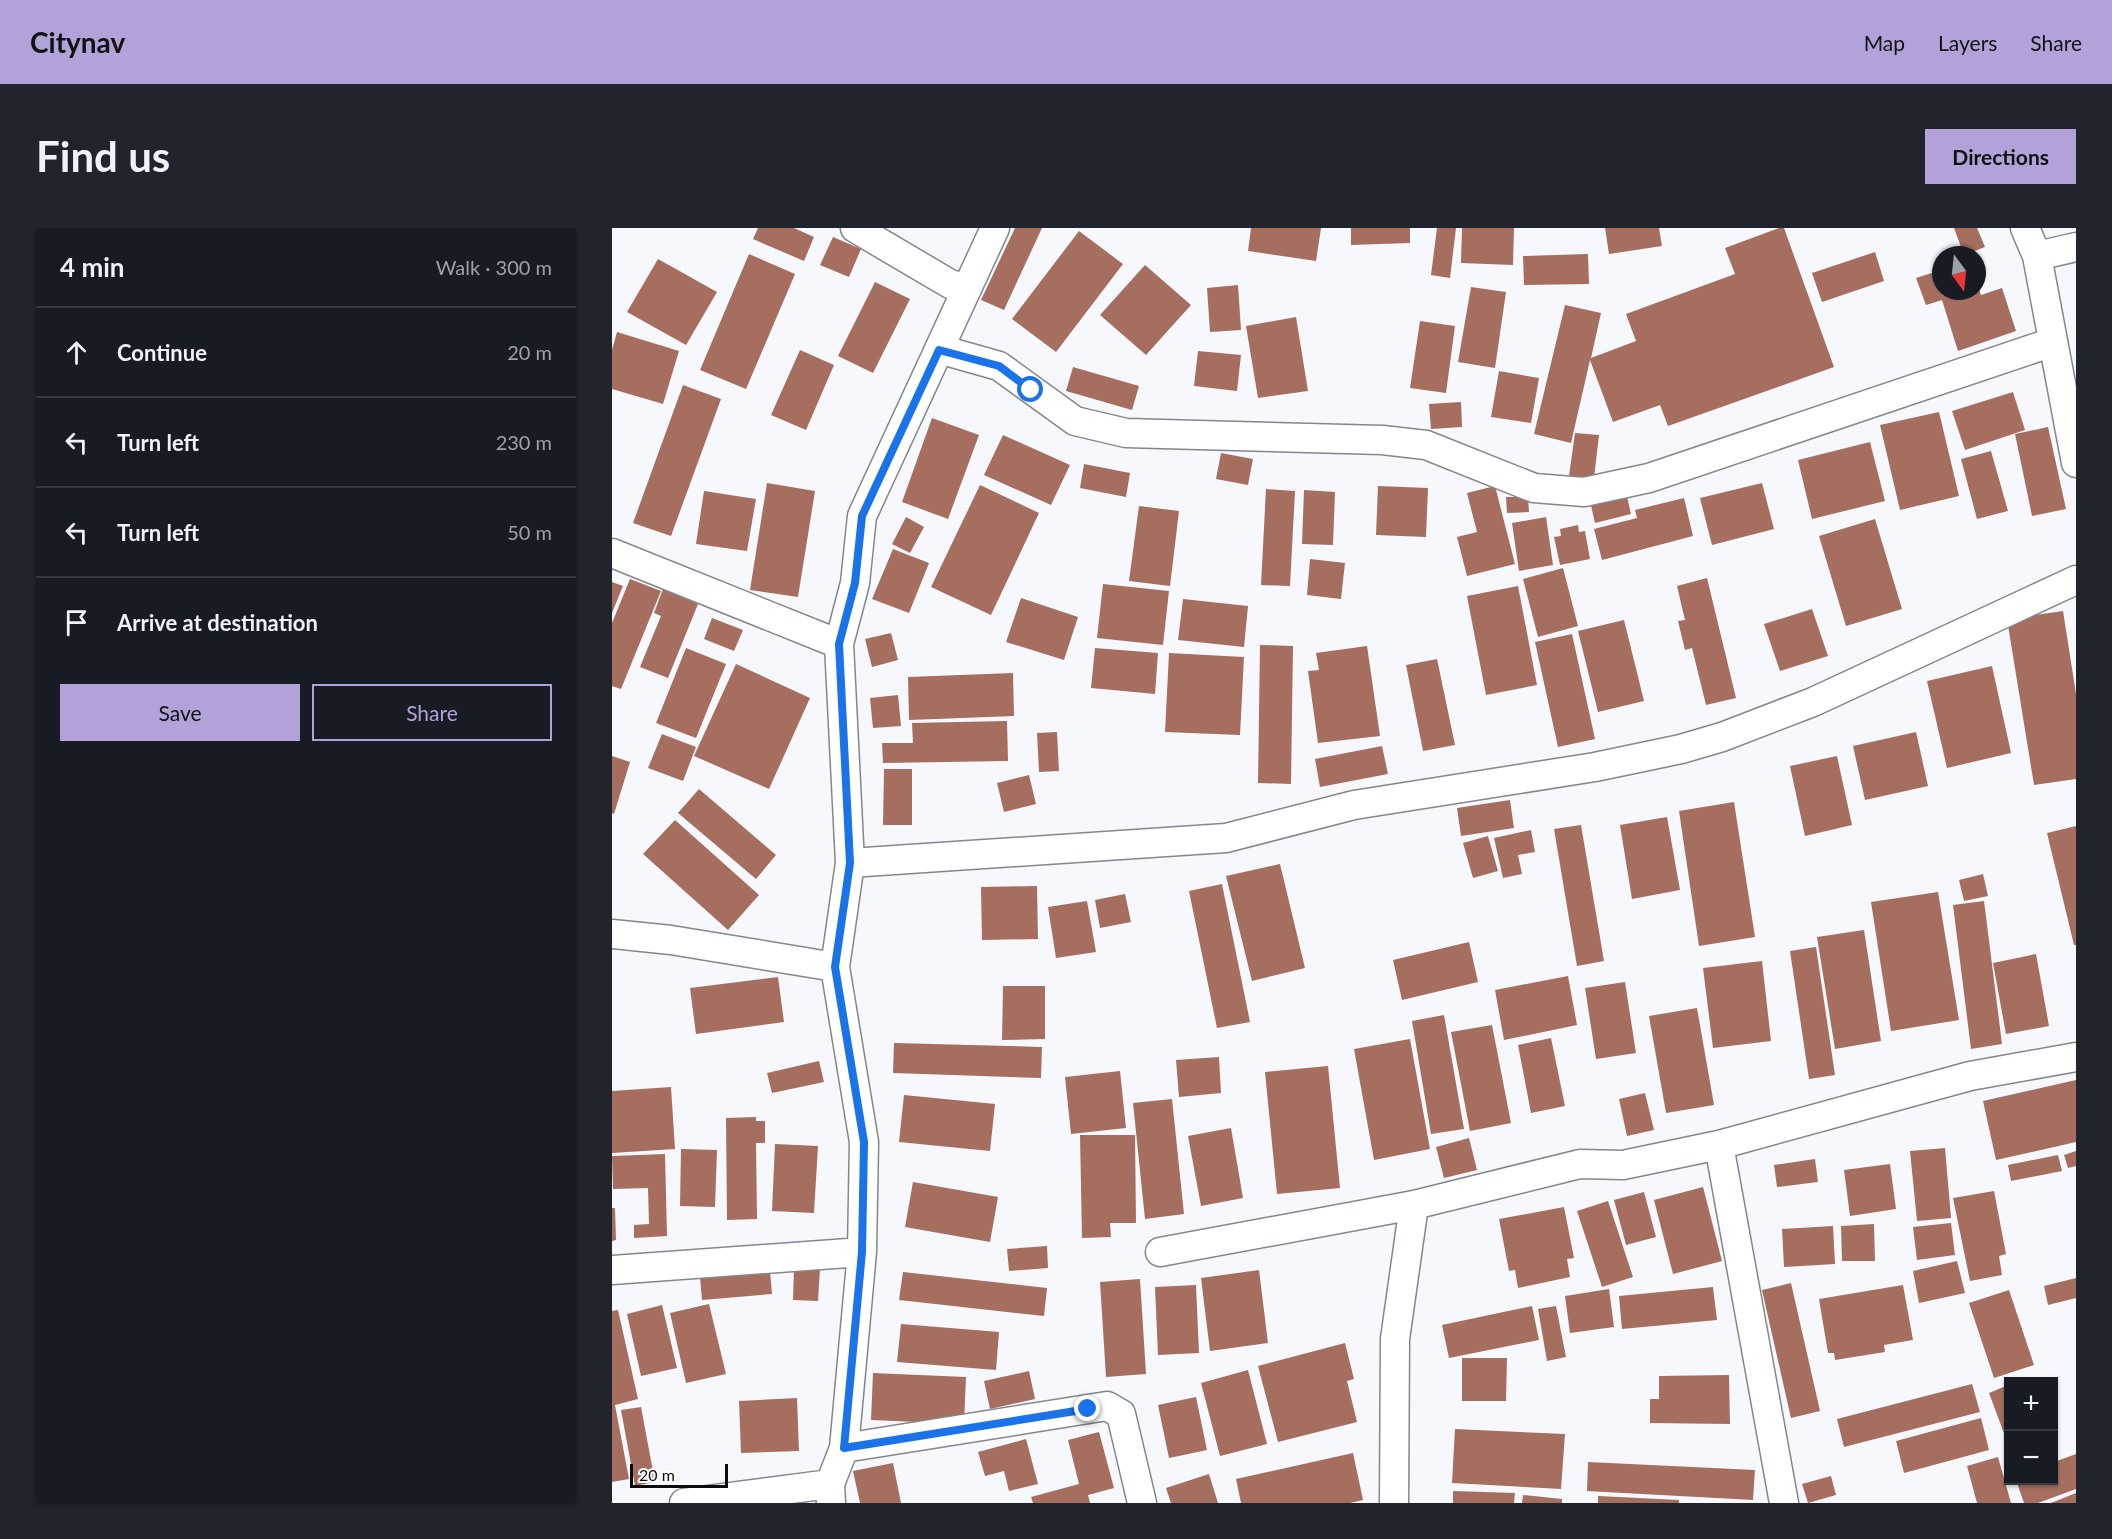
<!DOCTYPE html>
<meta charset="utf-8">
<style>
:root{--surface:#171b24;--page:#20242c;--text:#f1f3f6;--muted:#9ea1a6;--line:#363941;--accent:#b3a2d9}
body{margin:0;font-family:Lato,sans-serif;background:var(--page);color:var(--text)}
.controls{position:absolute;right:18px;bottom:18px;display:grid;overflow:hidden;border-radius:0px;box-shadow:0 2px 4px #0004}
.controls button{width:54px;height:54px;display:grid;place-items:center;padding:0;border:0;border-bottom:2px solid var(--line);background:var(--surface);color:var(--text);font:30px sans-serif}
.compass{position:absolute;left:1320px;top:18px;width:54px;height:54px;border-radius:50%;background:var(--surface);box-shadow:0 2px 4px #0004;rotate:165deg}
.scale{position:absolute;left:18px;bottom:15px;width:98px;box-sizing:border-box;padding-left:6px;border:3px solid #0b0b0d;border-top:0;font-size:16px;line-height:21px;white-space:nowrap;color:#0b0b0d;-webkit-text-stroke:4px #fff;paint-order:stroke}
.stop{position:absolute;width:18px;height:18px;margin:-14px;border:4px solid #1a73e8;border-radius:50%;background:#fff}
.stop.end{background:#1a73e8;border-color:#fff;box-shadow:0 2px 6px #0008}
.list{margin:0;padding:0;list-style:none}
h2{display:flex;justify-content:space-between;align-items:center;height:78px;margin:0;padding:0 24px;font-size:26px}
h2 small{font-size:20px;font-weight:400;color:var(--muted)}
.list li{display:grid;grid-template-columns:39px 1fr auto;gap:18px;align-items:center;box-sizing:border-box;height:90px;padding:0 24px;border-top:2px solid var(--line)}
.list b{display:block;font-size:22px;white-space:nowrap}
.list em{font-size:20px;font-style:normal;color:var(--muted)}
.actions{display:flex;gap:12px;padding:18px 24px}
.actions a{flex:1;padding:14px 0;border:2px solid var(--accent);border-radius:0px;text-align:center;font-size:21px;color:var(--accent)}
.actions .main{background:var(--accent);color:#111}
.icon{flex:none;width:33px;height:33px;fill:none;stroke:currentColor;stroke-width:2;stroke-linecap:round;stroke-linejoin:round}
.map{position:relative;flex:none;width:1464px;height:1275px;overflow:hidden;border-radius:0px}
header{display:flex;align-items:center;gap:36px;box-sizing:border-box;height:84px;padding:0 30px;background:var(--accent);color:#111}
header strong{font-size:28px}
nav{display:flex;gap:33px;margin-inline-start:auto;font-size:21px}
.intro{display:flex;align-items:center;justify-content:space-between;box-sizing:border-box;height:144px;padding:0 36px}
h1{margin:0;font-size:42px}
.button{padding:15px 27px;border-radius:0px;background:var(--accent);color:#111;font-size:21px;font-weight:700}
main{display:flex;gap:36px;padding:0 36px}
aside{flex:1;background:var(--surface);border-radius:0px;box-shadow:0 2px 4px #0004}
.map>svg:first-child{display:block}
.building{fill:#a56e5f}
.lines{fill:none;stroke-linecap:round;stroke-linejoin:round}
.street-casing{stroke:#84868b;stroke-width:31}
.street{stroke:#fff;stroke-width:28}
.route{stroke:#1a73e8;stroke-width:8}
</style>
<header>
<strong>Citynav</strong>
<nav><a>Map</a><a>Layers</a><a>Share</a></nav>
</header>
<div class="intro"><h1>Find us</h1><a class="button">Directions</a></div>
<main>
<aside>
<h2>4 min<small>Walk · 300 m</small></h2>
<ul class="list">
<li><svg class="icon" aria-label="ahead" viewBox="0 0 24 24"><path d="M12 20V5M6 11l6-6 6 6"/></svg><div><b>Continue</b></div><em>20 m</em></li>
<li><svg class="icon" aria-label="left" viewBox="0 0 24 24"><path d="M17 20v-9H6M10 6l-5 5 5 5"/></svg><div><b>Turn left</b></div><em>230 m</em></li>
<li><svg class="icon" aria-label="left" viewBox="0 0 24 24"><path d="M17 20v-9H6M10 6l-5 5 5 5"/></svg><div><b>Turn left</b></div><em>50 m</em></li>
<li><svg class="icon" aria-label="arrive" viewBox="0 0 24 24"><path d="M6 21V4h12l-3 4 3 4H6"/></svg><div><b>Arrive at destination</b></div></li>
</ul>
<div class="actions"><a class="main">Save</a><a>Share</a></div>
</aside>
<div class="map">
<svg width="1464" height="1275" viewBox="0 0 1464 1275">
<rect width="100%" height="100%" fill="#f6f8fd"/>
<path class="building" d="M 146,0 L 182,0 L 202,9 L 192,33 L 141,11 Z
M 403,0 L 430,0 L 392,82 L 369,72 Z
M 639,0 L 709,0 L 704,33 L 636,23 Z
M 739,0 L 798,0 L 798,15 L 739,17 Z
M 825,0 L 844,0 L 838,50 L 819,47 Z
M 850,0 L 902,0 L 901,37 L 849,35 Z
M 993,0 L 1047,0 L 1050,18 L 997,26 Z
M 1167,0 L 1172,0 L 1222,139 L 1056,198 L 1048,177 L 1001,194 L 978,132 L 959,215 L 922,206 L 953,77 L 989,85 L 979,130 L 1024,113 L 1014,86 L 1123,46 L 1113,20 Z
M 1342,0 L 1365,0 L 1373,19 L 1352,27 Z
M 467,3 L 511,36 L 444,124 L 400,91 Z
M 221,9 L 249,21 L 237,49 L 208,37 Z
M 1263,24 L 1272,53 L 1210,74 L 1200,45 Z
M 137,26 L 183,46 L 134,161 L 88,142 Z
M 976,26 L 977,56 L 912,57 L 911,28 Z
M 46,31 L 105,64 L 74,117 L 15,84 Z
M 533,37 L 579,77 L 534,127 L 488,87 Z
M 1329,42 L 1329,63 L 1365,63 L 1365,55 L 1369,67 L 1390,60 L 1404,103 L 1346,123 L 1330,72 L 1314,77 L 1304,50 Z
M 263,54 L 298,71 L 261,145 L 226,128 Z
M 626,57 L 629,102 L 598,104 L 595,60 Z
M 859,59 L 894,64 L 883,140 L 846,134 Z
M 684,89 L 696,163 L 646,170 L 634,98 Z
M 808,93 L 843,98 L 834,165 L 798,160 Z
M 5,104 L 67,123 L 51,176 L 0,161 L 0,122 Z
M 188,122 L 222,137 L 194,202 L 159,187 Z
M 586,123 L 629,127 L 625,163 L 582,158 Z
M 461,139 L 527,158 L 520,182 L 454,163 Z
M 887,143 L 927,150 L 919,195 L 879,189 Z
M 71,157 L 109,171 L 59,308 L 21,295 Z
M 1401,164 L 1413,202 L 1353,222 L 1340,183 Z
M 849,174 L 850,199 L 819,201 L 817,176 Z
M 1327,184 L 1347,268 L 1288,282 L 1268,197 Z
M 320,190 L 367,207 L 336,291 L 290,274 Z
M 1436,199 L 1454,281 L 1420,288 L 1403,206 Z
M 963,205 L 987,207 L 982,250 L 957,248 Z
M 391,207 L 458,237 L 439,277 L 372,247 Z
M 1258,214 L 1273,273 L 1200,291 L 1186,232 Z
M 1379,223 L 1396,283 L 1365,291 L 1349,231 Z
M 609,225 L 641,231 L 636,257 L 604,251 Z
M 472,236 L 518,245 L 514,269 L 468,260 Z
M 155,255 L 203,263 L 186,369 L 138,362 Z
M 1150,255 L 1162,301 L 1100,317 L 1088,270 Z
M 368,257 L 427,285 L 379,387 L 319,359 Z
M 766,258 L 816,260 L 814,309 L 764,307 Z
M 883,258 L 903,336 L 855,348 L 845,309 L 865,304 L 855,265 Z
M 654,261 L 683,263 L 678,358 L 649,357 Z
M 692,262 L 723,264 L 721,317 L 690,316 Z
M 92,263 L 144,271 L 135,323 L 84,316 Z
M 1014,264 L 1019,286 L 983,295 L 978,273 Z
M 894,269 L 916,269 L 917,284 L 895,285 Z
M 1072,270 L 1081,308 L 990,332 L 982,301 L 1025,290 L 1023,282 Z
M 527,278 L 567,283 L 558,358 L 517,353 Z
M 294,289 L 312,299 L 298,325 L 280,316 Z
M 934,289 L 941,337 L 907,343 L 900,295 Z
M 1263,291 L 1290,381 L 1234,398 L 1207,308 Z
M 966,297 L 967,304 L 973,303 L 978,331 L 948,337 L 942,309 L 949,308 L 948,301 Z
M 281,321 L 317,335 L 297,385 L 260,371 Z
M 698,331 L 733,335 L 729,371 L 695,367 Z
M 951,340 L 966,398 L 926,409 L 911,351 Z
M 1095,350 L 1124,470 L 1094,477 L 1080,420 L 1073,422 L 1066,393 L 1073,392 L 1065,358 Z
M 18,351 L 49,363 L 9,461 L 0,458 L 0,395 Z
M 0,354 L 11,358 L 0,385 Z
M 491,356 L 557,363 L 551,417 L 485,410 Z
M 906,358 L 925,457 L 874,467 L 855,368 Z
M 51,361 L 86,376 L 56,450 L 28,439 L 49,388 L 42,385 Z
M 409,370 L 466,389 L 452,432 L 394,414 Z
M 571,371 L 636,378 L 632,419 L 566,412 Z
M 1200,381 L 1216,428 L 1168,443 L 1152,396 Z
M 1451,383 L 1464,466 L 1464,551 L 1422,557 L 1395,391 Z
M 100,390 L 131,402 L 122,423 L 92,411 Z
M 1012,392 L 1032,473 L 986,484 L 966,403 Z
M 279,405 L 286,432 L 260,439 L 253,411 Z
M 960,406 L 983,511 L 946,519 L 923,414 Z
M 648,417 L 681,418 L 679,556 L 646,555 Z
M 755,418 L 768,508 L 706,515 L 696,443 L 707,442 L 704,425 Z
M 74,420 L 114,436 L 84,510 L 44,495 Z
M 483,420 L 546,425 L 543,466 L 479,460 Z
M 557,425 L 632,429 L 628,507 L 553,504 Z
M 825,431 L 843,517 L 811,523 L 794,437 Z
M 124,436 L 198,470 L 157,561 L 82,528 Z
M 1380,438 L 1399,525 L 1335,540 L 1315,453 Z
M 401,445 L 402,488 L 297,492 L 296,449 Z
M 286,467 L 289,498 L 261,500 L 258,470 Z
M 395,493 L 396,533 L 271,535 L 270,515 L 301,515 L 300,495 Z
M 445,504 L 447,543 L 427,544 L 425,505 Z
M 1304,504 L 1316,558 L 1253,572 L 1241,518 Z
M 50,506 L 84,519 L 71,553 L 36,540 Z
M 770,518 L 776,546 L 708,559 L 703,531 Z
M 0,528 L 18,534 L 2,586 L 0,585 Z
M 1225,528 L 1240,597 L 1193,608 L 1178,538 Z
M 272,541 L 300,541 L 300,597 L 271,597 Z
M 417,547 L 424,576 L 392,584 L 385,555 Z
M 87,561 L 164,627 L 144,651 L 66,585 Z
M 898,572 L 902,600 L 849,608 L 845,580 Z
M 1122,574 L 1143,709 L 1087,718 L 1067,583 Z
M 1055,589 L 1068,662 L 1020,671 L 1008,597 Z
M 63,592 L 147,667 L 116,702 L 31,626 Z
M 969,597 L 992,733 L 965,738 L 942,601 Z
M 1464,598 L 1464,717 L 1462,717 L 1435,605 Z
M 919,602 L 923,624 L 906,627 L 910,646 L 891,650 L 882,610 Z
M 876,608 L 886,643 L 861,650 L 851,615 Z
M 668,636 L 693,740 L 640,753 L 614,648 Z
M 1371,646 L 1376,668 L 1352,673 L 1347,652 Z
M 610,656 L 638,794 L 605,800 L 577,663 Z
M 425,658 L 426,711 L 370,712 L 369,659 Z
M 1326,664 L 1347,792 L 1279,803 L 1259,674 Z
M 513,666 L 519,694 L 488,700 L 483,672 Z
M 475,673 L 484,724 L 444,730 L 436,679 Z
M 1372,673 L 1390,816 L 1359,821 L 1341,677 Z
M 1252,702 L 1269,813 L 1223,821 L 1205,709 Z
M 857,714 L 866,754 L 790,772 L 781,732 Z
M 1204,719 L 1223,847 L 1197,851 L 1178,723 Z
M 1424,726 L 1437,798 L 1394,806 L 1381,735 Z
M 1150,733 L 1159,813 L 1101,820 L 1091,740 Z
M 956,748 L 965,797 L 892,812 L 883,762 Z
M 166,749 L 172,794 L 84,806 L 78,760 Z
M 1013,754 L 1024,825 L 984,831 L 973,760 Z
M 391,758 L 433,758 L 433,811 L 390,812 Z
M 1085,780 L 1102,877 L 1054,885 L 1037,788 Z
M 832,787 L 852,901 L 819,906 L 800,793 Z
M 880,797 L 899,895 L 858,903 L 839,804 Z
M 939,810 L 953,878 L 919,885 L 906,817 Z
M 798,811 L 818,921 L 762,932 L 742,821 Z
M 282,815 L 430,819 L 429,850 L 281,845 Z
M 607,829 L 609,865 L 567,869 L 564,832 Z
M 207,833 L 212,854 L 160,865 L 155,845 Z
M 716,838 L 728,960 L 665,966 L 653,844 Z
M 508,843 L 514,900 L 459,906 L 453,849 Z
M 1464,852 L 1464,914 L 1384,932 L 1371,873 Z
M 59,859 L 63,921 L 0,925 L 0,863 Z
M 1033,865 L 1042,902 L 1015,908 L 1007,871 Z
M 292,867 L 383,876 L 378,923 L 287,914 Z
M 560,871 L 572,986 L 533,991 L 521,875 Z
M 144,889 L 144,893 L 153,893 L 153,915 L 144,915 L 145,991 L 115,992 L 114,890 Z
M 619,900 L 631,970 L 589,978 L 576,908 Z
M 468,907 L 523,907 L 524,995 L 498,995 L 499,1009 L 470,1010 Z
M 857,910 L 865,942 L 832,950 L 824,919 Z
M 163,916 L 206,918 L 202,985 L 160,983 Z
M 1333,920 L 1339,990 L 1305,993 L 1298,923 Z
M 69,921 L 105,922 L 103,979 L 68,978 Z
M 1464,923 L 1464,938 L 1456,940 L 1452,927 Z
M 53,926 L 55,1008 L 22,1010 L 22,997 L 37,996 L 36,960 L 1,961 L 0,928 Z
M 1446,927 L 1450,943 L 1399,953 L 1396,937 Z
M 1203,931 L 1206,954 L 1165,959 L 1162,937 Z
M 1278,936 L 1284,981 L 1238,988 L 1232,942 Z
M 301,954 L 386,969 L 378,1014 L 293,999 Z
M 1091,959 L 1110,1033 L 1061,1046 L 1042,972 Z
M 1382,963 L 1394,1026 L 1387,1028 L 1390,1047 L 1358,1053 L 1341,970 Z
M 1032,964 L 1044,1009 L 1014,1017 L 1002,972 Z
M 996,973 L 1021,1049 L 990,1059 L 965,983 Z
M 952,979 L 962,1030 L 955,1031 L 958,1049 L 906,1060 L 903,1042 L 897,1043 L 887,991 Z
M 0,980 L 3,980 L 4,1012 L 0,1013 Z
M 1339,995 L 1343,1027 L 1305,1032 L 1301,999 Z
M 1262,996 L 1263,1033 L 1230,1033 L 1229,998 Z
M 1221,998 L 1223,1036 L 1172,1039 L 1170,1001 Z
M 435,1018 L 436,1040 L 397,1043 L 395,1021 Z
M 1345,1033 L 1353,1065 L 1307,1075 L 1301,1043 Z
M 182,1040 L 208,1041 L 206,1073 L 181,1072 Z
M 647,1042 L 656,1115 L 598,1123 L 589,1050 Z
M 158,1043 L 160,1066 L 90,1072 L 88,1049 Z
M 291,1044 L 435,1060 L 432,1088 L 287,1072 Z
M 1464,1050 L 1464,1070 L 1436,1077 L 1432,1058 Z
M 528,1051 L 534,1146 L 494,1149 L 488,1054 Z
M 1179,1055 L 1208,1183 L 1179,1190 L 1150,1062 Z
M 584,1057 L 587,1125 L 546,1127 L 543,1059 Z
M 1291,1057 L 1301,1112 L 1272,1117 L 1273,1124 L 1223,1132 L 1222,1125 L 1216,1125 L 1207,1071 Z
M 1101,1059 L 1105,1092 L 1010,1101 L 1007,1068 Z
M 997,1061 L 1002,1099 L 958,1105 L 953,1068 Z
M 1397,1062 L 1422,1137 L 1382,1150 L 1357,1075 Z
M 97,1076 L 114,1146 L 74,1155 L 58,1085 Z
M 50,1077 L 65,1140 L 29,1148 L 15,1086 Z
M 920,1078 L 927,1112 L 837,1130 L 830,1097 Z
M 944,1078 L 954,1129 L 935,1133 L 926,1081 Z
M 6,1082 L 26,1171 L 3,1177 L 17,1251 L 0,1254 L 0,1083 Z
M 289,1096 L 387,1104 L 384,1142 L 285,1134 Z
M 733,1115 L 742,1151 L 735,1153 L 745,1194 L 666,1214 L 646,1138 Z
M 850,1130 L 895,1130 L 894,1173 L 850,1173 Z
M 636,1142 L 655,1216 L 608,1228 L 589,1155 Z
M 417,1143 L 423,1171 L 378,1181 L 372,1153 Z
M 261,1145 L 354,1149 L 352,1196 L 259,1192 Z
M 1117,1147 L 1118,1196 L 1038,1195 L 1038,1171 L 1047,1171 L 1047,1148 Z
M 1360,1156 L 1368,1184 L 1232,1219 L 1225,1191 Z
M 1396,1157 L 1396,1216 L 1377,1165 Z
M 584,1169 L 595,1222 L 557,1230 L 546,1177 Z
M 185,1170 L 187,1223 L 129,1225 L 127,1173 Z
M 29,1179 L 43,1254 L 23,1258 L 9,1182 Z
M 1369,1190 L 1377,1222 L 1292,1245 L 1284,1213 Z
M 843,1201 L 953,1206 L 949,1261 L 840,1255 Z
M 487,1204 L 502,1260 L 476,1267 L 478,1275 L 421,1275 L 419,1269 L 467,1256 L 456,1212 Z
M 414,1211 L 426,1256 L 397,1263 L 392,1243 L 373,1248 L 366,1224 Z
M 741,1225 L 751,1272 L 738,1275 L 629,1275 L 624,1251 Z
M 1464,1226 L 1464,1261 L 1426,1275 L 1412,1275 L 1404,1252 L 1442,1252 L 1442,1234 Z
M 1386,1229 L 1399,1275 L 1365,1275 L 1355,1238 Z
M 976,1234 L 1143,1242 L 1141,1272 L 975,1263 Z
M 281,1235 L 289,1275 L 248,1275 L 241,1243 Z
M 597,1246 L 606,1275 L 559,1275 L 554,1260 Z
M 1219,1248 L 1224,1267 L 1196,1275 L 1190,1256 Z
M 841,1263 L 903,1265 L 902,1275 L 841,1275 Z
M 1464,1265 L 1464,1275 L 1439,1275 Z
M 911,1267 L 950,1271 L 950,1275 L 910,1275 Z
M 986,1268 L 1067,1272 L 1067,1275 L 986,1275 Z"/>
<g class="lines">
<defs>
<path id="street" d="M 243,0 L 338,56 L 355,61
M 1413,0 L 1425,28 L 1464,235
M 1425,28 L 1464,19
M 327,121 L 387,138 L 463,193 L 514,205 L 770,212 L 814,217 L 922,260 L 972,264 L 1037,250 L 1441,114
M 0,325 L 227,416
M 238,635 L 614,610 L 742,577 L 983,539 L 1069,521 L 1110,509 L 1201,474 L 1464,352
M 0,706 L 59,712 L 223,739
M 1107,917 L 1172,1275
M 548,1024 L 802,977 L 968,936 L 1011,937 L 1107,917 L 1358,848 L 1464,829
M 0,1042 L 250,1024
M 232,1220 L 495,1178 L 509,1186 L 530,1275
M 72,1275 L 218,1256
M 219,1275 L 218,1256 L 232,1220 L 250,1024 L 252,914 L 223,739 L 238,635 L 227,416 L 243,355 L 250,288 L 383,0
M 782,1275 L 783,1111 L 802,977"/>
</defs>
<use href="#street" class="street-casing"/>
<use href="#street" class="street"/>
</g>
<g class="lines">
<path class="route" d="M 419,162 L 387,138 L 327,122 L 250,288 L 243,355 L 227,416 L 238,635 L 223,739 L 252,914 L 250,1024 L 232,1220 L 476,1181"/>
</g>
</svg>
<div class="controls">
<button>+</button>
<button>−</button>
</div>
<svg class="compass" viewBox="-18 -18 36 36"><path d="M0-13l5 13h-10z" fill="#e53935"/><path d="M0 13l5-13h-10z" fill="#9ea1a6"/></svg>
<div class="scale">20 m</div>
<div class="stop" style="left:419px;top:162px"></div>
<div class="stop end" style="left:476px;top:1181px"></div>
</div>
</main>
